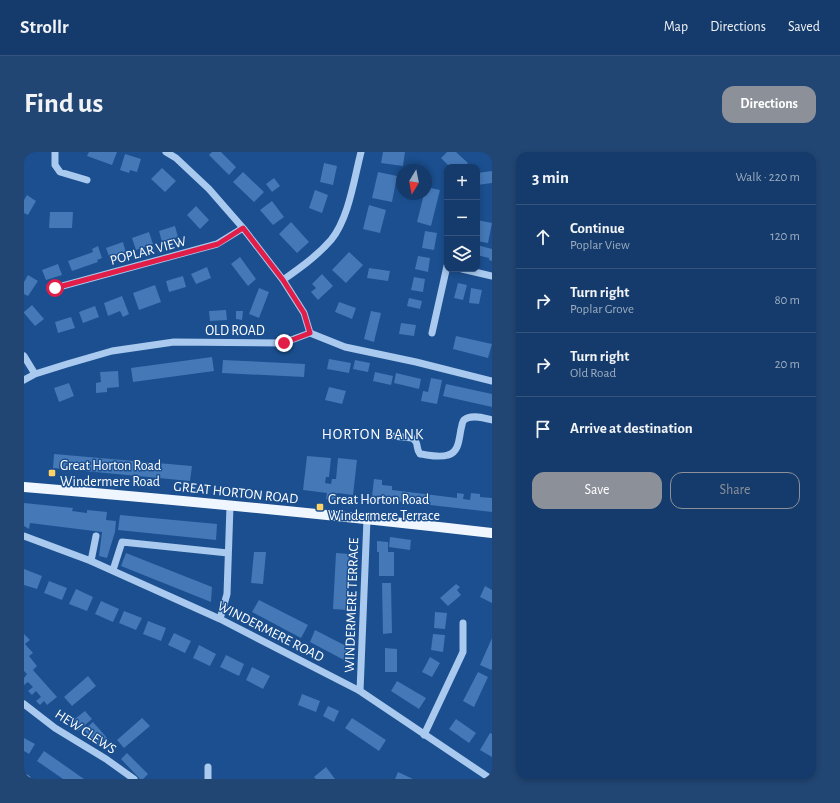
<!DOCTYPE html>
<meta charset="utf-8">
<style>
:root{--surface:#143b6b;--page:#214673;--text:#f1f3f6;--muted:#9dadc1;--line:#33557e;--accent:#8c9099}
body{margin:0;font-family:"Alegreya Sans",sans-serif;background:var(--page);color:var(--text)}
.controls{position:absolute;right:12px;top:12px;display:grid;overflow:hidden;border-radius:8px;box-shadow:0 2px 6px #0003}
.controls button{width:36px;height:36px;display:grid;place-items:center;padding:0;border:0;border-bottom:1px solid var(--line);background:var(--surface);color:var(--text);font:20px sans-serif}
.compass{position:absolute;left:372px;top:12px;width:36px;height:36px;border-radius:50%;background:var(--surface);box-shadow:0 2px 6px #0003;rotate:190deg}
.stop{position:absolute;width:12px;height:12px;margin:-9px;border:3px solid #e11d48;border-radius:50%;background:#fff}
.stop.end{background:#e11d48;border-color:#fff;box-shadow:0 1px 4px #0008}
.list{margin:0;padding:0;list-style:none}
h2{display:flex;justify-content:space-between;align-items:center;height:52px;margin:0;padding:0 16px;font-size:17px}
h2 small{font-size:13px;font-weight:400;color:var(--muted)}
.list li{display:grid;grid-template-columns:26px 1fr auto;gap:12px;align-items:center;box-sizing:border-box;height:64px;padding:0 16px;border-top:1px solid var(--line)}
.list b{display:block;font-size:15px;white-space:nowrap}
.list p{margin:0;font-size:13px;white-space:nowrap;color:var(--muted)}
.list em{font-size:13px;font-style:normal;color:var(--muted)}
.actions{display:flex;gap:8px;padding:12px 16px}
.actions a{flex:1;padding:9px 0;border:1px solid var(--accent);border-radius:12px;text-align:center;font-size:14px;color:var(--accent)}
.actions .main{background:var(--accent);color:#fff}
.icon{flex:none;width:22px;height:22px;fill:none;stroke:currentColor;stroke-width:2;stroke-linecap:round;stroke-linejoin:round}
.map{position:relative;flex:none;width:468px;height:627px;overflow:hidden;border-radius:12px}
header{display:flex;align-items:center;gap:24px;box-sizing:border-box;height:56px;padding:0 20px;background:var(--surface);border-bottom:1px solid var(--line)}
header strong{font-size:19px}
nav{display:flex;gap:22px;margin-inline-start:auto;font-size:14px}
.intro{display:flex;align-items:center;justify-content:space-between;box-sizing:border-box;height:96px;padding:0 24px}
h1{margin:0;font-size:28px}
.button{padding:10px 18px;border-radius:12px;background:var(--accent);color:#fff;font-size:14px;font-weight:700}
main{display:flex;gap:24px;padding:0 24px}
aside{flex:1;background:var(--surface);border-radius:12px;box-shadow:0 2px 6px #0003}
.map>svg:first-child{display:block}
.building{fill:#4478b7}
.lines{fill:none;stroke-linecap:round;stroke-linejoin:round}
.minor{stroke:#a9c9ee;stroke-width:7}
.major{stroke:#f0f6ff;stroke-width:10}
.route{stroke:#e11d48;stroke-width:5}
.poi-dot{fill:#ffd166;stroke:#1b4f8f;stroke-width:1.5}
.labels{text-anchor:middle;stroke-width:3;stroke-linejoin:round;paint-order:stroke}
.street-label{font-size:14px;fill:#fff;stroke:#1b4f8f}
.poi-label{font-size:14px;fill:#fff;stroke:#1b4f8f;text-anchor:start}
.neighbourhood-label{font-size:15px;letter-spacing:1px;fill:#fff;stroke:#1b4f8f}
</style>
<header>
<strong>Strollr</strong>
<nav><a>Map</a><a>Directions</a><a>Saved</a></nav>
</header>
<div class="intro"><h1>Find us</h1><a class="button">Directions</a></div>
<main>
<div class="map">
<svg width="468" height="627" viewBox="0 0 468 627">
<rect width="100%" height="100%" fill="#1b4f8f"/>
<path class="building" d="M 65,0 L 93,0 L 88,13 L 63,4 Z
M 188,0 L 197,0 L 212,15 L 205,23 L 185,3 Z
M 359,0 L 381,0 L 379,14 L 357,11 Z
M 423,0 L 432,0 L 444,11 L 440,15 L 426,15 L 417,6 Z
M 101,2 L 117,7 L 113,20 L 106,18 L 105,21 L 96,18 Z
M 300,11 L 313,14 L 309,33 L 296,30 Z
M 138,16 L 152,29 L 141,40 L 127,27 Z
M 468,19 L 468,31 L 453,33 L 453,21 Z
M 219,20 L 240,40 L 230,50 L 209,30 Z
M 354,20 L 373,24 L 368,50 L 348,46 Z
M 250,26 L 256,34 L 248,40 L 242,32 Z
M 402,35 L 416,38 L 407,74 L 393,70 L 400,42 L 402,42 Z
M 291,38 L 304,43 L 298,61 L 285,56 Z
M 3,43 L 12,49 L 4,63 L 0,61 L 0,48 Z
M 248,49 L 260,65 L 249,73 L 236,58 Z
M 345,53 L 362,58 L 356,81 L 339,77 Z
M 172,54 L 185,68 L 176,77 L 163,63 Z
M 26,60 L 49,60 L 48,76 L 25,76 Z
M 453,68 L 468,71 L 464,91 L 453,89 Z
M 267,70 L 285,90 L 273,101 L 255,82 Z
M 151,74 L 154,85 L 138,90 L 135,79 Z
M 401,79 L 413,81 L 410,98 L 398,96 Z
M 125,80 L 129,92 L 112,98 L 108,86 Z
M 99,90 L 102,101 L 86,107 L 82,96 Z
M 453,93 L 468,97 L 468,109 L 465,108 L 465,106 L 453,103 Z
M 74,94 L 78,106 L 73,108 L 74,110 L 48,119 L 44,109 L 69,100 L 68,97 Z
M 325,100 L 339,113 L 322,131 L 308,118 Z
M 394,104 L 406,106 L 404,120 L 391,117 Z
M 216,105 L 232,127 L 224,134 L 207,112 Z
M 34,112 L 38,123 L 22,128 L 18,118 Z
M 183,115 L 187,126 L 172,132 L 167,122 Z
M 345,116 L 366,119 L 364,129 L 343,126 Z
M 298,122 L 309,134 L 294,148 L 287,140 L 292,136 L 288,132 Z
M 4,123 L 14,129 L 4,144 L 0,142 L 0,130 Z
M 159,124 L 162,135 L 145,140 L 142,129 Z
M 390,125 L 401,127 L 399,140 L 387,138 Z
M 434,131 L 443,133 L 439,148 L 430,146 Z
M 131,133 L 137,150 L 115,158 L 109,141 Z
M 235,136 L 245,140 L 235,166 L 225,162 Z
M 447,136 L 458,138 L 455,152 L 445,151 Z
M 98,144 L 105,162 L 99,165 L 96,159 L 84,164 L 80,151 Z
M 385,146 L 398,149 L 396,157 L 383,154 Z
M 315,150 L 332,156 L 328,167 L 311,160 Z
M 8,153 L 20,167 L 11,174 L 0,161 L 0,160 Z
M 71,154 L 75,165 L 59,171 L 55,160 Z
M 202,158 L 203,168 L 186,169 L 185,159 Z
M 212,159 L 219,159 L 218,168 L 212,167 Z
M 347,159 L 357,161 L 350,190 L 340,187 Z
M 47,165 L 51,176 L 34,181 L 31,170 Z
M 377,171 L 392,173 L 390,184 L 375,182 Z
M 432,184 L 468,192 L 464,206 L 429,197 Z
M 188,205 L 190,219 L 109,230 L 107,216 Z
M 305,207 L 327,211 L 325,221 L 303,217 Z
M 199,208 L 281,212 L 280,225 L 198,221 Z
M 331,208 L 346,211 L 344,220 L 329,217 Z
M 94,219 L 95,235 L 83,236 L 83,240 L 72,241 L 72,231 L 77,230 L 76,220 Z
M 351,220 L 369,224 L 367,233 L 349,229 Z
M 372,221 L 397,227 L 395,237 L 370,231 Z
M 407,226 L 418,228 L 413,252 L 397,249 L 399,239 L 404,240 Z
M 45,231 L 50,244 L 35,250 L 30,236 Z
M 422,232 L 468,242 L 468,255 L 419,244 Z
M 305,235 L 322,239 L 318,252 L 301,248 Z
M 30,302 L 168,314 L 166,329 L 29,316 Z
M 283,304 L 307,306 L 305,325 L 302,325 L 301,331 L 307,332 L 308,327 L 312,327 L 314,306 L 333,308 L 329,343 L 313,341 L 313,348 L 302,347 L 303,341 L 279,338 Z
M 350,327 L 358,328 L 358,333 L 368,334 L 368,338 L 433,346 L 433,341 L 440,342 L 439,347 L 446,348 L 447,341 L 456,342 L 456,345 L 468,346 L 468,360 L 353,347 L 354,344 L 348,344 Z
M 0,351 L 49,356 L 48,359 L 63,361 L 63,358 L 83,360 L 82,368 L 92,369 L 91,380 L 83,406 L 75,404 L 78,380 L 6,371 L 5,377 L 0,374 Z
M 96,363 L 193,372 L 192,388 L 94,378 Z
M 366,385 L 387,388 L 386,398 L 365,395 Z
M 353,389 L 364,390 L 364,400 L 370,400 L 370,424 L 355,424 L 355,400 L 353,400 Z
M 230,400 L 242,400 L 239,432 L 227,431 Z
M 102,401 L 188,435 L 187,450 L 97,414 Z
M 312,401 L 325,402 L 322,458 L 309,457 Z
M 0,417 L 18,424 L 13,437 L 0,433 Z
M 25,429 L 43,436 L 38,448 L 20,441 Z
M 358,431 L 367,431 L 368,481 L 359,482 Z
M 432,432 L 436,435 L 433,438 L 437,443 L 424,454 L 416,446 Z
M 461,434 L 468,438 L 468,451 L 456,445 Z
M 52,437 L 69,445 L 63,459 L 45,452 Z
M 235,448 L 284,473 L 277,486 L 228,460 Z
M 77,449 L 95,457 L 89,470 L 71,462 Z
M 100,459 L 118,466 L 112,478 L 95,471 Z
M 411,460 L 423,461 L 421,477 L 410,476 Z
M 124,469 L 142,476 L 137,489 L 119,482 Z
M 291,478 L 326,496 L 320,508 L 286,490 Z
M 150,481 L 167,489 L 161,501 L 144,493 Z
M 0,482 L 6,488 L 1,492 L 9,501 L 5,504 L 13,514 L 9,518 L 33,545 L 23,553 L 20,549 L 16,553 L 12,549 L 17,545 L 12,539 L 8,543 L 4,539 L 9,535 L 4,530 L 0,533 L 0,526 L 3,522 L 0,519 Z
M 409,482 L 421,483 L 419,500 L 407,498 Z
M 468,486 L 468,517 L 467,518 L 456,513 Z
M 175,493 L 192,502 L 186,514 L 169,506 Z
M 361,496 L 373,497 L 373,520 L 361,520 Z
M 202,503 L 220,512 L 215,524 L 196,515 Z
M 406,505 L 416,511 L 408,525 L 398,520 Z
M 228,515 L 246,524 L 239,537 L 222,528 Z
M 454,520 L 464,525 L 450,555 L 439,549 Z
M 64,524 L 72,534 L 48,554 L 40,545 Z
M 373,529 L 402,546 L 395,557 L 367,539 Z
M 278,542 L 296,549 L 292,560 L 274,553 Z
M 304,554 L 315,559 L 310,570 L 299,564 Z
M 61,559 L 68,567 L 54,579 L 47,570 Z
M 118,566 L 126,574 L 100,596 L 93,588 Z
M 328,566 L 362,588 L 355,599 L 321,576 Z
M 432,567 L 452,581 L 445,591 L 425,577 Z
M 69,570 L 84,587 L 75,595 L 60,578 Z
M 466,581 L 468,582 L 468,605 L 456,598 Z
M 0,586 L 11,592 L 5,602 L 0,599 Z
M 20,599 L 60,627 L 39,627 L 13,609 Z
M 103,601 L 124,622 L 119,627 L 116,627 L 97,607 Z
M 302,615 L 311,627 L 292,627 L 290,625 Z
M 374,620 L 389,627 L 371,627 Z"/>
<g class="lines">
<path class="minor" d="M 31,0 L 31,13 L 36,20 L 63,28
M 142,0 L 152,6 L 185,37 L 219,76 L 259,128 L 280,161 L 286,181
M 438,117 L 468,124
M 259,128 C 276,116 293,104 307,88 C 325,66 330,27 337,0
M 31,136 L 193,92 L 219,76
M 408,181 L 423,114
M 0,204 L 11,222
M 0,228 L 11,222 L 43,212 L 88,199 L 150,190 L 259,191 L 286,181 L 321,195 L 392,210 L 468,229
M 368,284 L 388,286 C 396,291 391,296 396,302 C 405,303 415,306 424,303 C 435,300 435,287 437,277 C 438,274 438,270 440,268 C 447,262 461,266 468,268
M 0,384 L 67,409 L 196,467 L 336,539 L 467,627
M 67,409 L 72,384
M 89,418 L 98,390 L 204,401
M 196,467 L 203,442 L 206,354
M 336,539 L 343,367
M 0,552 L 31,576 L 82,607 L 110,627
M 400,583 L 439,500 L 439,471
M 184,615 L 184,627
M 0,625 L 3,627"/>
<path class="major" d="M 0,335 C 156,348 312,363 468,381"/>
</g>
<g class="lines">
<path class="route" d="M 31,136 L 194,92 L 219,76 L 259,128 L 280,161 L 286,181 L 260,191"/>
</g>
<g class="poi-dot">
<rect x="24" y="317" width="8" height="8" rx="2"/>
<rect x="292" y="351" width="8" height="8" rx="2"/>
</g>
<g class="labels">
<g class="street-label">
<text transform="translate(124 98) rotate(-15)" y="5">POPLAR VIEW</text>
<text x="211" y="183">OLD ROAD</text>
<text transform="translate(212 340) rotate(6)" y="5">GREAT HORTON ROAD</text>
<text transform="translate(327 453) rotate(-88)" y="5">WINDERMERE TERRACE</text>
<text transform="translate(247 479) rotate(27)" y="5">WINDERMERE ROAD</text>
<text transform="translate(62 579) rotate(33)" y="5">HEW CLEWS</text>
</g>
<g class="poi-label">
<text x="36" y="318">Great Horton Road<tspan x="36" dy="16">Windermere Road</tspan></text>
<text x="304" y="352">Great Horton Road<tspan x="304" dy="16">Windermere Terrace</tspan></text>
</g>
<g class="neighbourhood-label">
<text x="349" y="287">HORTON BANK</text>
</g>
</g>
</svg>
<div class="controls">
<button>+</button>
<button>−</button>
<button><svg class="icon" aria-label="layers" viewBox="0 0 24 24"><path d="M12 4l9 5-9 5-9-5zM3 14l9 5 9-5"/></svg></button>
</div>
<svg class="compass" viewBox="-18 -18 36 36"><path d="M0-13l5 13h-10z" fill="#e53935"/><path d="M0 13l5-13h-10z" fill="#9dadc1"/></svg>
<div class="stop" style="left:31px;top:136px"></div>
<div class="stop end" style="left:260px;top:191px"></div>
</div>
<aside>
<h2>3 min<small>Walk · 220 m</small></h2>
<ul class="list">
<li><svg class="icon" aria-label="ahead" viewBox="0 0 24 24"><path d="M12 20V5M6 11l6-6 6 6"/></svg><div><b>Continue</b><p>Poplar View</p></div><em>120 m</em></li>
<li><svg class="icon" aria-label="right" viewBox="0 0 24 24"><path d="M7 20v-9h11M14 6l5 5-5 5"/></svg><div><b>Turn right</b><p>Poplar Grove</p></div><em>80 m</em></li>
<li><svg class="icon" aria-label="right" viewBox="0 0 24 24"><path d="M7 20v-9h11M14 6l5 5-5 5"/></svg><div><b>Turn right</b><p>Old Road</p></div><em>20 m</em></li>
<li><svg class="icon" aria-label="arrive" viewBox="0 0 24 24"><path d="M6 21V4h12l-3 4 3 4H6"/></svg><div><b>Arrive at destination</b></div></li>
</ul>
<div class="actions"><a class="main">Save</a><a>Share</a></div>
</aside>
</main>
